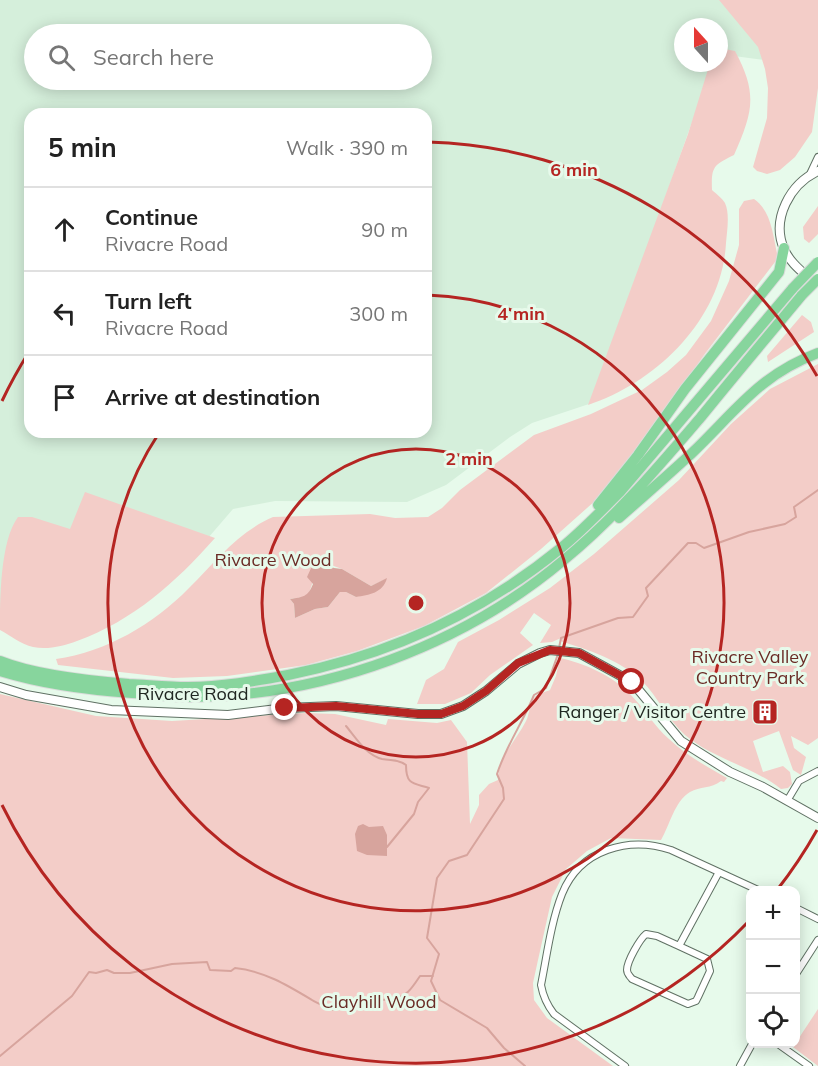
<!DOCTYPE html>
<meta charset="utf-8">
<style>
:root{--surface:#fff;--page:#f6f6f6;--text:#222;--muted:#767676;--line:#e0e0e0}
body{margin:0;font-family:Mulish,sans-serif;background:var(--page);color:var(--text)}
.controls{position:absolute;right:18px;bottom:18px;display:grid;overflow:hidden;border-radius:12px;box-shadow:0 3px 15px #0003}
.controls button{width:54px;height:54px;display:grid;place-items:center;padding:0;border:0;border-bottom:2px solid var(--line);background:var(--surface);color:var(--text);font:30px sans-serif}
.compass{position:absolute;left:674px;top:18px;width:54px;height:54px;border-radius:50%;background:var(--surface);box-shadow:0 3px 15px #0003;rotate:339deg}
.stop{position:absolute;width:18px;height:18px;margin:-14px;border:4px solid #b52522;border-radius:50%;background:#fff}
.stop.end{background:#b52522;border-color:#fff;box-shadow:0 2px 6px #0008}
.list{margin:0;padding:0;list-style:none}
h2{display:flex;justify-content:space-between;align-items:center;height:78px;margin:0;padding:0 24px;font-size:26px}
h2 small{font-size:20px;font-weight:400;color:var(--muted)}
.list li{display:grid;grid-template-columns:39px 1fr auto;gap:18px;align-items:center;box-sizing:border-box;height:84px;padding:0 24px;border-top:2px solid var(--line)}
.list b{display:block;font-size:22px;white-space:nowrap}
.list p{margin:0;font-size:20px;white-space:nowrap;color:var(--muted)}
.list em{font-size:20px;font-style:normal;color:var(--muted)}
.icon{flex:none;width:33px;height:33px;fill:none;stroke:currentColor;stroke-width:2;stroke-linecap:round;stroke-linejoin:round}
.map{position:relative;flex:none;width:818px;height:1066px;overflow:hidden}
.search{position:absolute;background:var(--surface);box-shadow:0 3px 15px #0003;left:24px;top:24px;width:408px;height:66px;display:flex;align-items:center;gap:15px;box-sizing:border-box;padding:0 21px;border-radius:33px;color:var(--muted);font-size:22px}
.panel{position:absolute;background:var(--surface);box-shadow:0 3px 15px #0003;left:24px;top:108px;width:408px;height:330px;border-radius:18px}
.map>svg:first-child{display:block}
.built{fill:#d5efdb;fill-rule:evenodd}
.green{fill:#f3cdc8;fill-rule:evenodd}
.water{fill:#d7a49d}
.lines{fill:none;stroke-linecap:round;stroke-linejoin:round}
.stream{stroke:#d7a49d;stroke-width:2}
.minor-casing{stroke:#607164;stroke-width:8}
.secondary-casing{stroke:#607164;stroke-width:10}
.motorway-casing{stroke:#dbdcdb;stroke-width:12}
.minor{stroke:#fff;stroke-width:6}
.secondary{stroke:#fff;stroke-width:8}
.motorway{stroke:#87d59d;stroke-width:10}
.motorway-bridge-casing{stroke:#dbdcdb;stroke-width:12;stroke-linecap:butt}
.motorway-bridge{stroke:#87d59d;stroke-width:10}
.route{stroke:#b52522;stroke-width:8}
.ring{fill:none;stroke:#b52522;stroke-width:3}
.labels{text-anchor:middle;stroke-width:6;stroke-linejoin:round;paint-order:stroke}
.park-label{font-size:18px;fill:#6a2b25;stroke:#e7faeb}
.street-label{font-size:18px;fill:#202721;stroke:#e7faeb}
.poi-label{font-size:18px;fill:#202721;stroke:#e7faeb;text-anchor:end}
.centre{fill:#b52522;stroke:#e7faeb;stroke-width:3}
.ring-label{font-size:18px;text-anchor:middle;font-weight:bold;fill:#b52522;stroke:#e7faeb;stroke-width:6;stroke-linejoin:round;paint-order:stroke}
</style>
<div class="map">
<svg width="818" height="1066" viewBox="0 0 818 1066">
<rect width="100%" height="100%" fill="#e7faeb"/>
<path class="built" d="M 0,0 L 818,0 L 818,67 L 719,54 L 719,27 L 683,27 L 683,63 L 713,63 L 592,403 L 532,423 L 510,437 L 446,485 L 407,502 L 275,501 L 233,509 L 171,581 L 0,622 ZM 34,34 L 422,34 L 422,80 L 34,80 ZM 30,114 L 426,114 L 426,432 L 30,432 Z"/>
<path class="green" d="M 719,0 L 818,0 L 818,88 L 812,132 L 795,157 L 780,170 L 767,174 L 757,171 L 753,167 L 767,118 L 768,88 L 765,69 L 758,47 Z
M 719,48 L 735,51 C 758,94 753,112 734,155 C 714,165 711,166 712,190 C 715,193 722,198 725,203 C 730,214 727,231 726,243 C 722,319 657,382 588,405 L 688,134 L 710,63 L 719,63 Z
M 754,199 C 772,211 773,237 778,258 L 704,355 L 646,438 L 596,500 L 541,549 L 486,593 L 424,626 L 357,651 L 306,665 L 227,676 L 173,678 L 58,665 L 56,659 C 106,652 154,624 189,588 C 216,561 238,532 273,517 L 370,514 L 395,518 L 428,517 L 442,508 L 460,490 L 534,435 L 591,414 L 642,390 L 667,372 L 686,355 L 711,321 L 729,281 L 739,245 L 739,209 L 744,201 ZM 320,561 L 342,569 L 371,586 L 386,579 L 356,597 L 346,592 L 340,592 L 328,607 L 315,609 L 295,618 L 294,604 L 290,599 L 305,597 L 309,593 Z
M 818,206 L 818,234 L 809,243 L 804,239 L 803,227 Z
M 802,315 L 811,322 L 814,332 L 768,362 L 767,356 Z
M 818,364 L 818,738 L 808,745 L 791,736 L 794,748 L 806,757 L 801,775 L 793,770 L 779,731 L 753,741 L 763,772 L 783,766 L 790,772 L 792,784 L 788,788 L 781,789 C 752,766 713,759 685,735 C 668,720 658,697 642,681 C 620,660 589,650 560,641 L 561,638 L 552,642 L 540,643 L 551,625 L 534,613 L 520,633 L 533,645 L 490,675 L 471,693 L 445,704 L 417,704 L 426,680 L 444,669 L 458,642 L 499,620 L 550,588 L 594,554 L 679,480 L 731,424 L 770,389 Z
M 85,492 L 215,538 C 175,583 134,620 77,641 C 63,646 48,650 33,647 C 21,644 11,636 0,630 C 0,600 0,541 18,517 L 32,517 L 70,529 Z
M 560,658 C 584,663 613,676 630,694 C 644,708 654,726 669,739 C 687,756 706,766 727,778 L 724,782 L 721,781 C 711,789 700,786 690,792 C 674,802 670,825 661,840 L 611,838 L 587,851 L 566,869 L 552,897 L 538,960 L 533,983 L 534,1000 L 547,1018 L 613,1066 L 0,1066 L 0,694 L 96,716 L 172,721 L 306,713 L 335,714 L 386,725 L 388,719 L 437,723 L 451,720 L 467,742 L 470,824 L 479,805 L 479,795 L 489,784 L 498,780 C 498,757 516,741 526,721 C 530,714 529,702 536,696 C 539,693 546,692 550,690 L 556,676 Z
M 818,1009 L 818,1066 L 793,1047 Z"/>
<path class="water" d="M 320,561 L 334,568 L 342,569 L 371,586 L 387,578 C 383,593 369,595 356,597 L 346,592 L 340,592 L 328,607 L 315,609 L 295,618 L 294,604 L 290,599 C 303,597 308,597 313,584 L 307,577 L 312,566 Z
M 363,824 L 369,827 L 383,826 L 387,835 L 387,856 L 367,855 L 357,851 L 355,834 L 358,826 Z"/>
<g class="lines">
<path class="stream" d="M 559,648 L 561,638 L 618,618 L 633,617 L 648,596 L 646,588 L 688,543 L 696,543 L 704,548 L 749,532 L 785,524 L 796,517 L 794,507 L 818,490
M 346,726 C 356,738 366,755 382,759 C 392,761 398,759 406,765 C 406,785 413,783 429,788 L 418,802 L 414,814 L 387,847
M 0,1056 L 72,996 L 89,972 L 96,973 L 107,970 L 114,973 L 130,973 L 172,964 L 207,962 L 210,970 L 231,971 L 235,968 C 264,971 287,985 312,1000 C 318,1004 326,1006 333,1010 C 342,1005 349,1006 360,1007 C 367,1008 372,1004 378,1001 C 382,999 388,1000 392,999 C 407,997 412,988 420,976 L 433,976
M 525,1066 L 504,1048 L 487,1028 L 440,1000 L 431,981 L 439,954 L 427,938 L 437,878 L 449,861 L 467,855 L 504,799 L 503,788 L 497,774 C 506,746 523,722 534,695 L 546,688 L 558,654"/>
<defs>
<path id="minor" d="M 810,174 L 818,157
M 787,801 L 799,781 L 818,771
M 796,908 L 818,919
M 679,946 L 707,959 L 710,971 L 698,997 L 696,1001 L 688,1004 L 632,979 C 629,975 627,974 627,970 C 627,961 640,939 646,934 L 657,936 L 679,946 L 719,872
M 796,974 L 818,940
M 778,1044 L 809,1066
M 625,1066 L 554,1014 C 547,1005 543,996 541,985 C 547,955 551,922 562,894 C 580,849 629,836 671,850 L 758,890
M 740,1066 L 752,1044"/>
<path id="secondary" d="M 809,278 C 800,270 789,261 784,249 C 771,219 790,184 818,171
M 0,687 L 26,695 L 111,710 L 228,715 L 285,708 L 336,706 L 418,714 L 441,714 L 463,706 L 486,691 L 518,664 L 540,653 L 550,650 L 579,653 L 632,682 L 681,741 L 730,772 L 763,787 L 818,818"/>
<path id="motorway" d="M 598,505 L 638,455 L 685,389 L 779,272 L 784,248
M 619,518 C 643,497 668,475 692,453 C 735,412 759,375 818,353
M 0,661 C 35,675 91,681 129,684 C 149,685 169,687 188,687 C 222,687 255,681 288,675 C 389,655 480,614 561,548 C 582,531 601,511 620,492 L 793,288
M 0,671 C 42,684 88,690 132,693 C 151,694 171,697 190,697 C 325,696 462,646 565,559 C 616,517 658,467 701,417 C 734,376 768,336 802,295"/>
</defs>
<use href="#minor" class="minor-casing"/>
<use href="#secondary" class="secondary-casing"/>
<use href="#motorway" class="motorway-casing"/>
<use href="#minor" class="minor"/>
<use href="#secondary" class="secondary"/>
<use href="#motorway" class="motorway"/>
<defs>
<path id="motorway-bridge" d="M 793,288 L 818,262
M 802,295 L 818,279"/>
</defs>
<use href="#motorway-bridge" class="motorway-bridge-casing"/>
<use href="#motorway-bridge" class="motorway-bridge"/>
</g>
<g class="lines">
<path class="route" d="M 285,708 L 336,706 L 418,714 L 441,714 L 463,706 L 486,691 L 518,663 L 550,650 L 579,653 L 632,682"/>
</g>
<g class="ring">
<circle cx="416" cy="603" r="154"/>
<path d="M427 295A308 308 0 1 1 159 433"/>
<path d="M817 830A461 461 0 0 1 777 890M750 920A461 461 0 0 1 2 805M2 401A461 461 0 0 1 29 352M428 142A461 461 0 0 1 817 376"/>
</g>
<defs>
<symbol id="building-square" viewBox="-11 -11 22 22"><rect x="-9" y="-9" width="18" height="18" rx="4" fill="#b52522" stroke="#e7faeb"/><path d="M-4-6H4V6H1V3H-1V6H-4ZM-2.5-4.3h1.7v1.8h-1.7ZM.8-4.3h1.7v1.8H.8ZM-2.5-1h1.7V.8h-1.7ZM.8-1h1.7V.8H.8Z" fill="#fff"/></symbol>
</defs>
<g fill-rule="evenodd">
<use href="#building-square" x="750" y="697" width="30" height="30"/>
</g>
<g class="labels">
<g class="park-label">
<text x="273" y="566">Rivacre Wood</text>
<text x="750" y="663">Rivacre Valley<tspan x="750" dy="21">Country Park</tspan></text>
<text x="379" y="1008">Clayhill Wood</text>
</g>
<g class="street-label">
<text x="193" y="700">Rivacre Road</text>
</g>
<g class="poi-label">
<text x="746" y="718">Ranger / Visitor Centre</text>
</g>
</g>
<circle cx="416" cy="603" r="9" class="centre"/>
<g class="ring-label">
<text x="574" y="176">6 min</text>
<text x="521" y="320">4 min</text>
<text x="469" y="465">2 min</text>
</g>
</svg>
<div class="controls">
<button>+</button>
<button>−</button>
<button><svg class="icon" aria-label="locate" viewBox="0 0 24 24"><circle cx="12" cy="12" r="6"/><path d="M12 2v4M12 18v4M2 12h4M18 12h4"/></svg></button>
</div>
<svg class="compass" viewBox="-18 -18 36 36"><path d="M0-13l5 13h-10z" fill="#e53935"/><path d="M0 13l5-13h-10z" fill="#767676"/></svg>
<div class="stop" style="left:632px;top:682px"></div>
<div class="stop end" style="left:285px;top:708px"></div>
<div class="search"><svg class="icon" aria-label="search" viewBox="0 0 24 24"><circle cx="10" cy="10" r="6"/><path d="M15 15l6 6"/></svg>Search here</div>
<section class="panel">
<h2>5 min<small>Walk · 390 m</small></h2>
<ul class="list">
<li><svg class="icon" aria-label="ahead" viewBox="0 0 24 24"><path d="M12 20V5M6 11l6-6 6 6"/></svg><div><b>Continue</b><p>Rivacre Road</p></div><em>90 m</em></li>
<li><svg class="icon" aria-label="left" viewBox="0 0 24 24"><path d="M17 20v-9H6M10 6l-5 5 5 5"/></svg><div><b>Turn left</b><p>Rivacre Road</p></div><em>300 m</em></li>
<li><svg class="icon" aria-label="arrive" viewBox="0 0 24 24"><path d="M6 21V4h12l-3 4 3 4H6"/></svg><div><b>Arrive at destination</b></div></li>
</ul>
</section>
</div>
